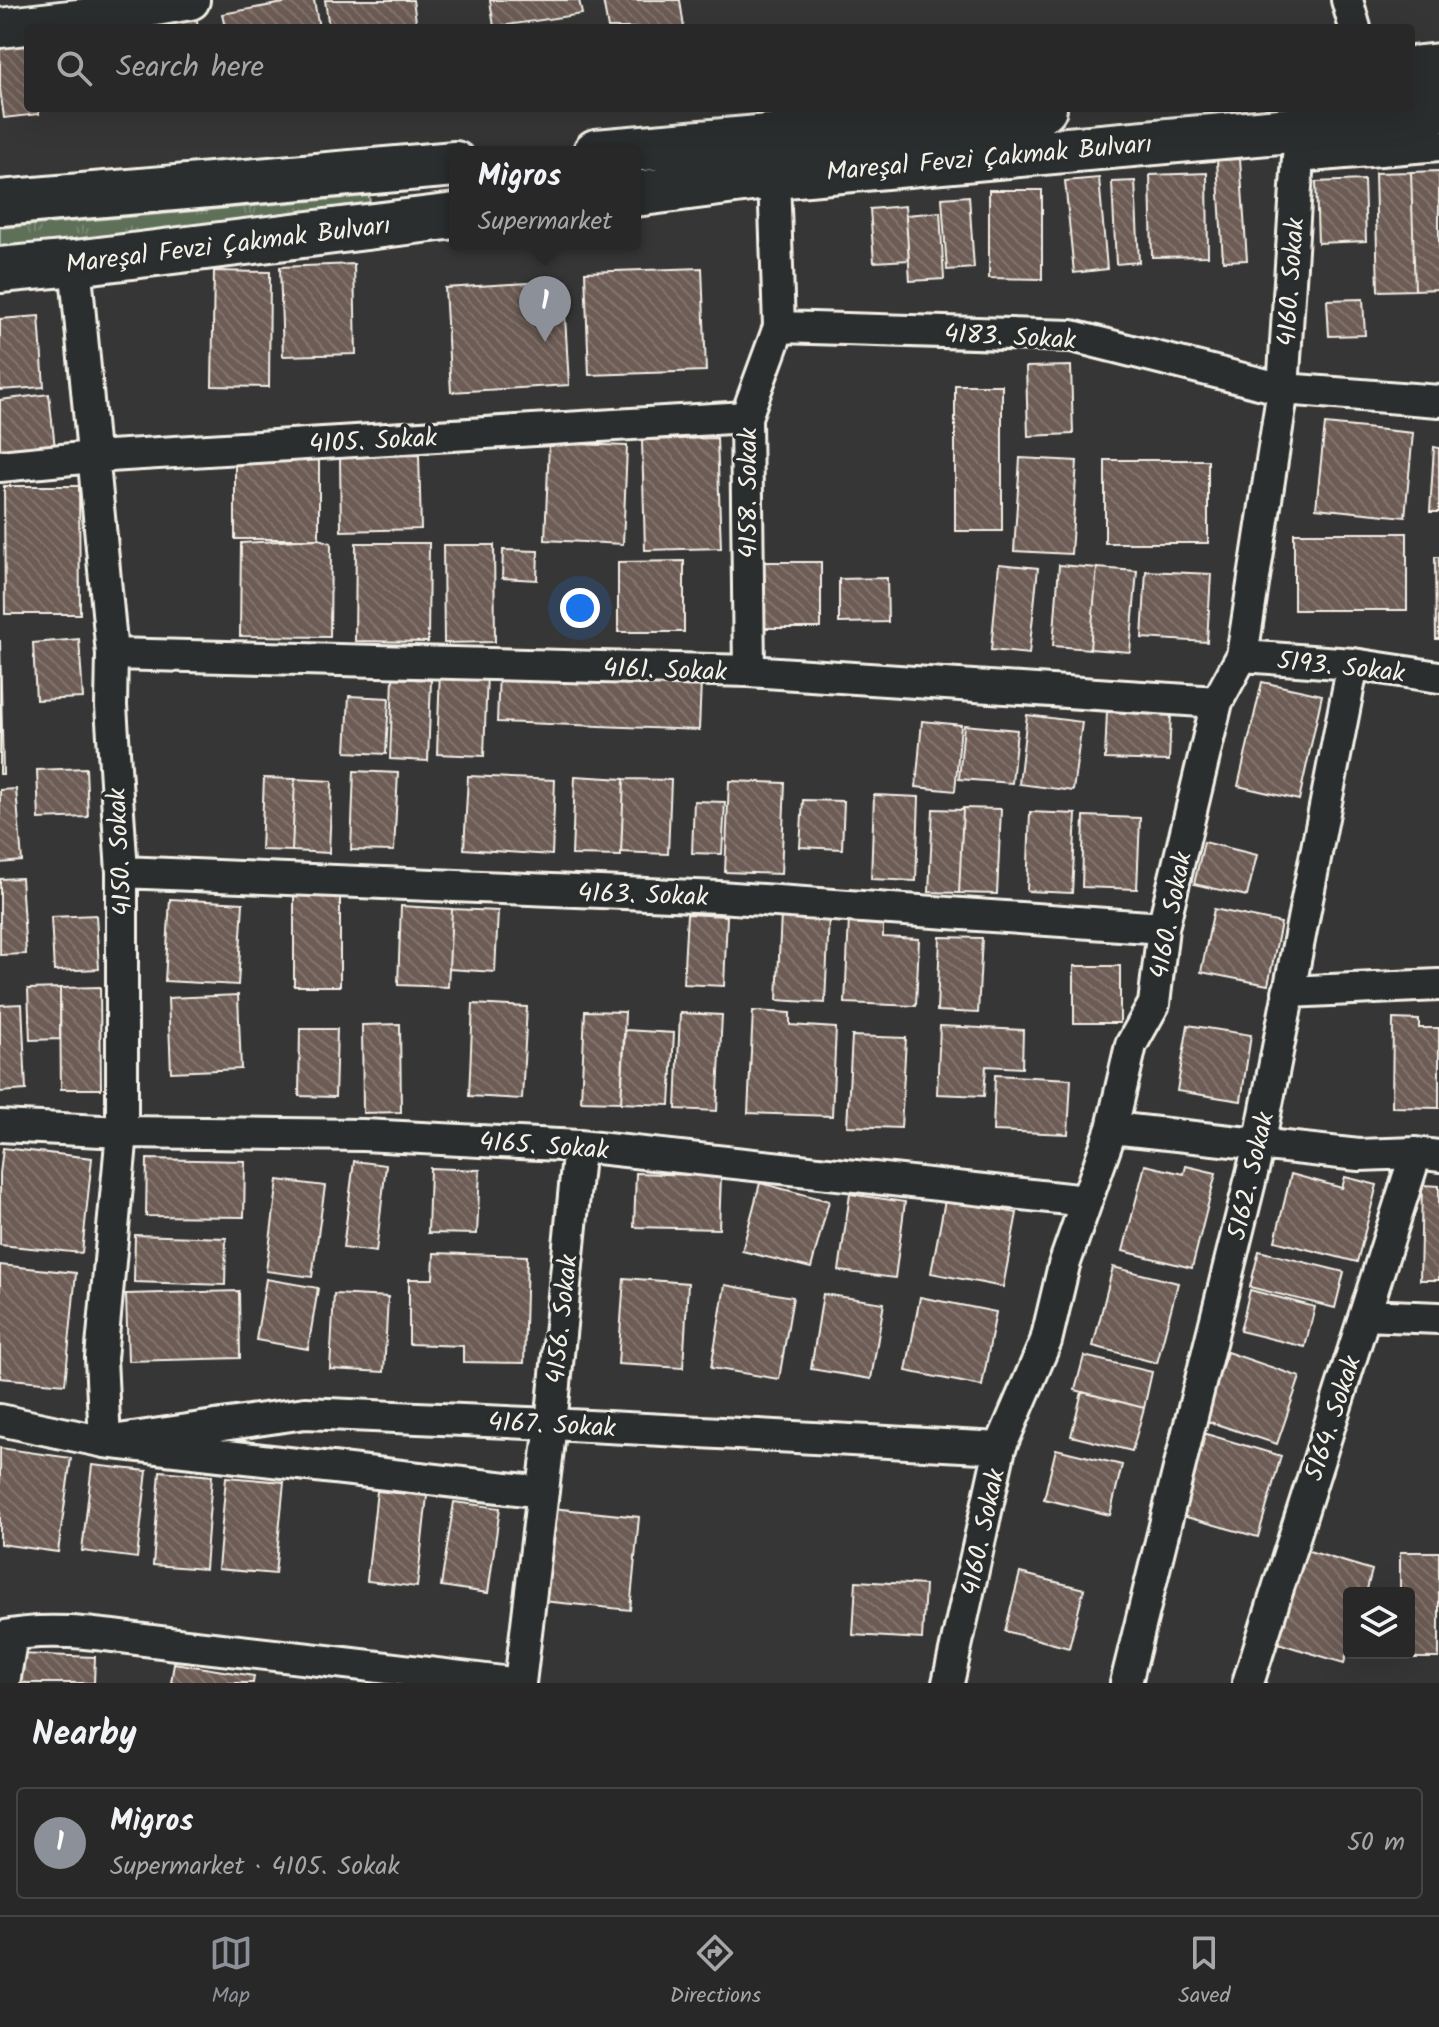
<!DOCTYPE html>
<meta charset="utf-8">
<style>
:root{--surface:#292828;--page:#313030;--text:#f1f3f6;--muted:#a5a6a8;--line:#454445;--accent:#8c9099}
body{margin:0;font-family:Kalam,sans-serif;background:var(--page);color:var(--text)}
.controls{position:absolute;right:24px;bottom:24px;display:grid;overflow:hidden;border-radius:8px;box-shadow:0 8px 32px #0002}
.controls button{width:72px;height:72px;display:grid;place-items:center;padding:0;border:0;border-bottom:2px solid var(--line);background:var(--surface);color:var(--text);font:40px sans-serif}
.you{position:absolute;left:580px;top:608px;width:28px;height:28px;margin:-20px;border:6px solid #fff;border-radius:50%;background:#1a73e8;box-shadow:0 0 0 12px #1a73e833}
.badge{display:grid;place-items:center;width:52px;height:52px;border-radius:50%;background:var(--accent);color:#fff;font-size:26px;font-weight:700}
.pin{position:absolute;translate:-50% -66px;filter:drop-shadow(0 2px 4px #0008)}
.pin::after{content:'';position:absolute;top:42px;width:28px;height:24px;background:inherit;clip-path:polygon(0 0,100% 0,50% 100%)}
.popup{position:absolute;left:449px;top:146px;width:192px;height:104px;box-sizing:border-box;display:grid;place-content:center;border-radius:8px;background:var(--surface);filter:drop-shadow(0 2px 6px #0005);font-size:26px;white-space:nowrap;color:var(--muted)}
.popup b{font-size:30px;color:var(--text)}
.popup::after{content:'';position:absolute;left:50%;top:100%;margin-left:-16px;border:16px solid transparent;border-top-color:var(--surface)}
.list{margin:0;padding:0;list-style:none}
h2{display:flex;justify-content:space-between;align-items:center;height:104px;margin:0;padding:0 32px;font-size:34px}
h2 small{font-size:26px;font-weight:400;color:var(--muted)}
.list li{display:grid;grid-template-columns:52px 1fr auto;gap:24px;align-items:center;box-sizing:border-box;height:112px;margin:0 16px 16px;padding:0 16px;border:2px solid var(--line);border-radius:8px}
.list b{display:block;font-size:30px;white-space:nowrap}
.list p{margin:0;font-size:26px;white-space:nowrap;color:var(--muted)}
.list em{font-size:26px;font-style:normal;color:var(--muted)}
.icon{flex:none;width:44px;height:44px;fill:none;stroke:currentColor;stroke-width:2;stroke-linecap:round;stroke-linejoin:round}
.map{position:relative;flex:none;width:1439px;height:1683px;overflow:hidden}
.search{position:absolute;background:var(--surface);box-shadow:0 8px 32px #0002;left:24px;right:24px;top:24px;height:88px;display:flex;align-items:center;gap:20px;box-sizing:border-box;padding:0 28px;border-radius:8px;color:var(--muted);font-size:30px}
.sheet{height:232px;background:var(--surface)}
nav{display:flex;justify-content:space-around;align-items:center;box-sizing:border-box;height:112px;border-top:2px solid var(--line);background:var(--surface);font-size:22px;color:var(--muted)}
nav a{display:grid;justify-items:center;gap:4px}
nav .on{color:var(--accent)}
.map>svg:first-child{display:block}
.grass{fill:url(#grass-tufts);stroke:#aab0a0;stroke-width:2}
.building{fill:url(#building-back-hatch);stroke:#f4f1e8;stroke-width:2}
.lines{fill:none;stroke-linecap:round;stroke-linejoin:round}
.minor-casing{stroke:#f4f1e8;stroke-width:36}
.tertiary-casing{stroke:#f4f1e8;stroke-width:44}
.trunk-casing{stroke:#f4f1e8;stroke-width:50}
.minor{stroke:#2a2d2e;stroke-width:30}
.tertiary{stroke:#2a2d2e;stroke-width:38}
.trunk{stroke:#2a2d2e;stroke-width:44}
.labels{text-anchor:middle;stroke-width:7;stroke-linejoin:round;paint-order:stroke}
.street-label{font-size:26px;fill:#f4f1e8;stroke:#2a2d2e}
</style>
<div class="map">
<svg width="1439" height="1683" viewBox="0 0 1439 1683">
<defs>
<pattern id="grass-tufts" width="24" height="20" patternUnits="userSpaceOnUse" patternTransform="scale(2)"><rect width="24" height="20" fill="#5f7059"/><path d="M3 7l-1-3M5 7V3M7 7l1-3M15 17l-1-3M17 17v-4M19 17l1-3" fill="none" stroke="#778571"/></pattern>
<pattern id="building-back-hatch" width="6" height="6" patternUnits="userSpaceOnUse" patternTransform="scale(2)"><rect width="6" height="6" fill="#6c5b54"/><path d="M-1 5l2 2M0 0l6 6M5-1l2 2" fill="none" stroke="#82736d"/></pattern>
</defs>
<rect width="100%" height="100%" fill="#373636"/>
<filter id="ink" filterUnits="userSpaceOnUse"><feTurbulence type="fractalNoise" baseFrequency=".0125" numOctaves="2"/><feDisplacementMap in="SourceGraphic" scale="16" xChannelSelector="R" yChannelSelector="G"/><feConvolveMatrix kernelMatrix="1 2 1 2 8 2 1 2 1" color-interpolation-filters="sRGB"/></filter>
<g filter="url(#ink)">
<path class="grass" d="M 369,196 L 371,208 L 0,251 L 0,228 Z"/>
<path class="building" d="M 300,0 L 314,0 L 319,28 L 225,28 L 222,14 Z
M 325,0 L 413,0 L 417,28 L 329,28 Z
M 490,0 L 579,0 L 582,14 L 494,27 Z
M 603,0 L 680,0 L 684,28 L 608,28 Z
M 0,10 L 28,28 L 28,108 L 38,108 L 39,114 L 4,118 L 0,89 Z
M 196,13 L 198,28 L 101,28 Z
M 1240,159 L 1247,260 L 1223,261 L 1217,160 Z
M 1439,171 L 1439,289 L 1415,290 L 1411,172 Z
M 1411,172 L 1415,290 L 1378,291 L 1375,173 Z
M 1207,173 L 1208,256 L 1152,257 L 1150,175 Z
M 1099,178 L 1107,269 L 1074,273 L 1065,181 Z
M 1364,180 L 1366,241 L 1318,243 L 1316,182 Z
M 1135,181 L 1139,262 L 1116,264 L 1112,182 Z
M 989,190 L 1042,190 L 1042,279 L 989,278 Z
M 969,196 L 974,268 L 947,270 L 942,198 Z
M 905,206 L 909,260 L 874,262 L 870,209 Z
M 940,212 L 944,279 L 910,281 L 906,215 Z
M 354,264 L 356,354 L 283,356 L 280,267 Z
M 702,268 L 706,371 L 589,375 L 585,272 Z
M 214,271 L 270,272 L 269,387 L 212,386 Z
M 563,281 L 569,385 L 451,392 L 445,288 Z
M 1363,299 L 1365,335 L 1329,336 L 1327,300 Z
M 39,316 L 44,387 L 0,390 L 0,319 Z
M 1071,366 L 1073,434 L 1028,436 L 1026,367 Z
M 955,385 L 1002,385 L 1002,531 L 955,531 Z
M 49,394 L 55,448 L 0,454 L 0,400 Z
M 1325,424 L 1413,433 L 1405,517 L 1316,508 Z
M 717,438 L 721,548 L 645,550 L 642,440 Z
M 549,443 L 627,446 L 623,544 L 545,540 Z
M 1434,447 L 1439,448 L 1439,512 L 1430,512 Z
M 419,455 L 421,529 L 341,531 L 340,457 Z
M 235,457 L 319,457 L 319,539 L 235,539 Z
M 1020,458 L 1077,461 L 1071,554 L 1014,551 Z
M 1105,460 L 1208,460 L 1208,543 L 1105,543 Z
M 4,486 L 79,486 L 80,614 L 5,614 Z
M 1294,533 L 1407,533 L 1407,610 L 1294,610 Z
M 319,539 L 331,543 L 330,637 L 240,636 L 241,543 Z
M 356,543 L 429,543 L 428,642 L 355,641 Z
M 443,545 L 494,545 L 495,642 L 444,643 Z
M 503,550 L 538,551 L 537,580 L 502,578 Z
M 1435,557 L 1439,557 L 1439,639 L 1436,639 Z
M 684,561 L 684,632 L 618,632 L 618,562 Z
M 761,562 L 821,562 L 821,628 L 761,628 Z
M 999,564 L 1038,568 L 1029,654 L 991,650 Z
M 1059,565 L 1097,568 L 1090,649 L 1053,646 Z
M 1097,568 L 1137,571 L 1130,652 L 1090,649 Z
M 1146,571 L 1211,574 L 1207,642 L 1142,638 Z
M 887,578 L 888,622 L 839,623 L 839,579 Z
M 79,639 L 83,698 L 36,700 L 33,643 Z
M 0,640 L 3,774 L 0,774 Z
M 440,670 L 487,672 L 484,756 L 437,754 Z
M 499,672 L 701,681 L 699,730 L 497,722 Z
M 393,678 L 431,680 L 428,761 L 390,759 Z
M 1262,682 L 1322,695 L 1299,800 L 1238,786 Z
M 349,696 L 389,698 L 386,754 L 346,752 Z
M 1107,711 L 1171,713 L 1169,761 L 1105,759 Z
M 1027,715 L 1082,722 L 1073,791 L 1019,784 Z
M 922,721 L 961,725 L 955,791 L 916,787 Z
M 964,725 L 1017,730 L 1012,783 L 959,779 Z
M 86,768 L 88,817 L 39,819 L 37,770 Z
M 354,771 L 398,773 L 394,851 L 351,850 Z
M 468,776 L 555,780 L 552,855 L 464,849 Z
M 575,776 L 624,779 L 621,856 L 572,855 Z
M 264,778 L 295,779 L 292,851 L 261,850 Z
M 295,779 L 332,781 L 329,853 L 292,851 Z
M 624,779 L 671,780 L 668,854 L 621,852 Z
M 729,781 L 785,783 L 781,874 L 725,872 Z
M 16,789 L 22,861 L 0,863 L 0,790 Z
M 874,795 L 919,797 L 916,881 L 871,879 Z
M 803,800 L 844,801 L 842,849 L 800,847 Z
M 694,801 L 725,802 L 722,854 L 692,853 Z
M 963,808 L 1001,809 L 997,894 L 959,893 Z
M 933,809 L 963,810 L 959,893 L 929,892 Z
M 1030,812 L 1076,814 L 1072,893 L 1027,891 Z
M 1084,816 L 1140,818 L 1137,889 L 1082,887 Z
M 1204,842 L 1257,855 L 1247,896 L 1194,884 Z
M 21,878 L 26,954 L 0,955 L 0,879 Z
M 294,893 L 340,893 L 340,986 L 294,986 Z
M 170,899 L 243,903 L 238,985 L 165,981 Z
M 401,906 L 452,909 L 448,987 L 398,985 Z
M 452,909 L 498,911 L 495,972 L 449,969 Z
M 1214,909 L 1281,923 L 1268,985 L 1201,972 Z
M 687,914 L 727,916 L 724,986 L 683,984 Z
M 781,914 L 829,916 L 825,1003 L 777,1000 Z
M 96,915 L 99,969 L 54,971 L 51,917 Z
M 849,919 L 883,920 L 883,937 L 919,939 L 916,1006 L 845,1003 Z
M 940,937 L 982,938 L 978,1013 L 937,1011 Z
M 1074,966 L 1120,966 L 1120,1023 L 1074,1023 Z
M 100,987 L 101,1089 L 61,1089 L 60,988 Z
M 60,988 L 60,1039 L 30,1040 L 28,989 Z
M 238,995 L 241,1069 L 171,1072 L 168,998 Z
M 22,1004 L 26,1090 L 0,1092 L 0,1005 Z
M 473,1004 L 527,1007 L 522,1099 L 469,1096 Z
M 585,1011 L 625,1012 L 621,1102 L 581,1101 Z
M 753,1011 L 790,1013 L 790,1025 L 836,1028 L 832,1116 L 748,1113 Z
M 680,1013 L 722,1015 L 717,1111 L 676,1109 Z
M 1393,1019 L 1419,1020 L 1419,1028 L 1439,1028 L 1439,1108 L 1392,1107 Z
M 400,1024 L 401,1112 L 363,1113 L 362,1025 Z
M 1188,1025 L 1251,1035 L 1241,1101 L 1177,1091 Z
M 940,1026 L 1023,1030 L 1022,1068 L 986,1066 L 984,1096 L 937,1094 Z
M 300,1029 L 337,1029 L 335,1097 L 299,1096 Z
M 625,1030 L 674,1033 L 670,1105 L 621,1103 Z
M 852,1036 L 906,1038 L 901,1128 L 847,1126 Z
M 995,1075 L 1071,1079 L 1068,1134 L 993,1131 Z
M 3,1148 L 92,1158 L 82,1253 L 0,1245 L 0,1174 Z
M 147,1159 L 245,1161 L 244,1217 L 146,1216 Z
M 354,1161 L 386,1165 L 376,1252 L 343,1248 Z
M 1145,1165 L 1184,1174 L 1186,1166 L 1216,1173 L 1192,1268 L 1123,1251 Z
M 430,1168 L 480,1170 L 477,1234 L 428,1233 Z
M 636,1173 L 721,1176 L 719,1229 L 634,1227 Z
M 1291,1174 L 1342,1188 L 1345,1177 L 1377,1185 L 1357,1262 L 1275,1241 Z
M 278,1180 L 325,1186 L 312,1277 L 266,1271 Z
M 760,1183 L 829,1201 L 811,1268 L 742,1251 Z
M 1422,1185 L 1439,1186 L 1439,1280 L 1420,1280 Z
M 850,1194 L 905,1202 L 895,1278 L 839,1271 Z
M 945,1200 L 1017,1213 L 1003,1287 L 931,1273 Z
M 135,1235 L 226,1238 L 225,1285 L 134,1282 Z
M 1259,1251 L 1344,1272 L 1335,1308 L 1250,1287 Z
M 434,1253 L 527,1256 L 524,1363 L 463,1362 L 463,1346 L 409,1344 L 409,1279 L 433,1279 Z
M 0,1265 L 76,1273 L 65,1384 L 0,1378 Z
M 1113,1267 L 1178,1283 L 1157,1363 L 1093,1346 Z
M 624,1278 L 688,1283 L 683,1368 L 618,1364 Z
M 266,1279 L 318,1288 L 308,1349 L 256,1340 Z
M 725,1285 L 793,1297 L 779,1379 L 711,1368 Z
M 1250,1290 L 1315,1307 L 1305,1347 L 1240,1331 Z
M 239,1291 L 240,1358 L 128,1361 L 126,1294 Z
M 334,1294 L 388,1297 L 384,1372 L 330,1369 Z
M 823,1294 L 884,1303 L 871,1379 L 811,1369 Z
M 920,1297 L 996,1312 L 982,1386 L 906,1371 Z
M 1227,1352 L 1300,1377 L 1277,1444 L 1204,1420 Z
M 1084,1356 L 1152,1372 L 1144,1408 L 1075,1390 Z
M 1082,1392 L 1144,1408 L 1132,1451 L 1071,1436 Z
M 1196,1431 L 1281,1456 L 1258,1537 L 1172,1513 Z
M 0,1448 L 71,1458 L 58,1552 L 0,1544 Z
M 1056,1449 L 1122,1465 L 1110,1515 L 1044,1499 Z
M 92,1465 L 147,1471 L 137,1558 L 82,1551 Z
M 160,1471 L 212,1476 L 205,1569 L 153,1565 Z
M 226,1477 L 284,1482 L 275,1574 L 218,1569 Z
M 377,1491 L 427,1496 L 417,1587 L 367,1581 Z
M 454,1502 L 500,1508 L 488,1593 L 441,1586 Z
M 552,1508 L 639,1517 L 630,1610 L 543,1601 Z
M 1299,1548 L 1372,1570 L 1366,1593 L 1349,1593 L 1349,1647 L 1344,1663 L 1271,1641 Z
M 1400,1552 L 1439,1552 L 1439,1658 L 1400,1658 L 1400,1653 L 1409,1653 L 1409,1593 L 1400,1593 Z
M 1020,1573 L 1084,1589 L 1069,1648 L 1005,1631 Z
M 856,1581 L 925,1585 L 922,1639 L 853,1635 Z
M 19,1654 L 95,1657 L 94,1683 L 18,1683 Z
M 174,1663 L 254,1676 L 253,1683 L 171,1683 Z"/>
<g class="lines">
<defs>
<path id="minor" d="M 1347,0 L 1355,28
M 1298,157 L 1439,145
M 75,263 L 112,654 L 111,706 L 122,872 L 122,1132 L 101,1358 L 105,1442 L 543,1492
M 779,327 L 1072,336 L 1283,389 L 1439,401
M 0,466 L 93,457 L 746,417
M 112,654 L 749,671 L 1217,702
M 1242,656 L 1353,664 L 1439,677
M 749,671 L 746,417 L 779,327 L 774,176
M 122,872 L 719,897 L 1163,928
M 1288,992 L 1439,985
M 0,1126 L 122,1132 L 363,1135 L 579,1146 L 1086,1201
M 1112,1128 L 1359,1155 L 1416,1153 L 1439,1156
M 1365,1315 L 1439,1318
M 0,1420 L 105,1442 L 305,1413 L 551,1424 L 1000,1448
M 0,1637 C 57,1624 120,1638 177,1644 C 288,1656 400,1669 511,1683
M 4,1683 L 12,1635
M 520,1683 L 551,1424 L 579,1146
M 948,1683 L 1000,1448 L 1046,1341 L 1064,1265 L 1112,1128 L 1131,1045 L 1154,1004 L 1163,928 L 1217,702 L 1242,656 L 1283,389 L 1298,157 L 1302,129
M 1126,1683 L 1259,1145 L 1353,664
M 1248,1683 L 1416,1153"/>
<path id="tertiary" d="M 0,28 L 87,18 L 190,0"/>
<path id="trunk" d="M 1411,69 L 1439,66
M 596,152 L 748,139 L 1044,108
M 635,194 L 774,176 L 1302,129 L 1439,109
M 0,203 L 455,164
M 0,270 L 75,263 L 455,216"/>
</defs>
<use href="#minor" class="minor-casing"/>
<use href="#tertiary" class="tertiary-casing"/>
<use href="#trunk" class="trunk-casing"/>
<use href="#minor" class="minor"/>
<use href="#tertiary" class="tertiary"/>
<use href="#trunk" class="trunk"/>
</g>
</g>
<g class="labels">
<g class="street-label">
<text transform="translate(989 157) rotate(-5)" y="9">Mareşal Fevzi Çakmak Bulvarı</text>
<text transform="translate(228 244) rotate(-7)" y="9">Mareşal Fevzi Çakmak Bulvarı</text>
<text transform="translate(1290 282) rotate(-86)" y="9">4160. Sokak</text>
<text transform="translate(1010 336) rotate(3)" y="9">4183. Sokak</text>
<text transform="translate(373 440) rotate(-3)" y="9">4105. Sokak</text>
<text transform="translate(747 493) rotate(-90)" y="9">4158. Sokak</text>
<text transform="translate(1341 666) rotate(6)" y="9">5193. Sokak</text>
<text transform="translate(665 669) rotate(2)" y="9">4161. Sokak</text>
<text transform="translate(119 852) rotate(-93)" y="9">4150. Sokak</text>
<text transform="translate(643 894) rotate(2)" y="9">4163. Sokak</text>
<text transform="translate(1170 915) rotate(-79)" y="9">4160. Sokak</text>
<text transform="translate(544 1145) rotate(4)" y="9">4165. Sokak</text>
<text transform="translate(1250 1176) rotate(-77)" y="9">5162. Sokak</text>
<text transform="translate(561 1319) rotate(-84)" y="9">4156. Sokak</text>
<text transform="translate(1332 1418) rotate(-72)" y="9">5164. Sokak</text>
<text transform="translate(552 1424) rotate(3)" y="9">4167. Sokak</text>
<text transform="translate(982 1532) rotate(-78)" y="9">4160. Sokak</text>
</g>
</g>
</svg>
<div class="controls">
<button><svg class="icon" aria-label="layers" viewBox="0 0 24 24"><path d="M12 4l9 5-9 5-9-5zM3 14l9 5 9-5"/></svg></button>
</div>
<div class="you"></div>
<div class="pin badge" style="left:545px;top:342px">1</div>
<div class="popup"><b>Migros</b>Supermarket</div>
<div class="search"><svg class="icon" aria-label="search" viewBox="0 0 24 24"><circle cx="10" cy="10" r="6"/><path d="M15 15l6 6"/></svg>Search here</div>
</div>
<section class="sheet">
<h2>Nearby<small></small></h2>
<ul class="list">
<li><span class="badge">1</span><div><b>Migros</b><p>Supermarket · 4105. Sokak</p></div><em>50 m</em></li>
</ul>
</section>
<nav>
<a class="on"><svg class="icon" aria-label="map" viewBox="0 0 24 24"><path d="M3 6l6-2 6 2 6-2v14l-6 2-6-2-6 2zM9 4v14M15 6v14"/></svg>Map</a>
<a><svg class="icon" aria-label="directions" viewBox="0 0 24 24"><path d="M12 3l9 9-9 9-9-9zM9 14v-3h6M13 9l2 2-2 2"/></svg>Directions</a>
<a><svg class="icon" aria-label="saved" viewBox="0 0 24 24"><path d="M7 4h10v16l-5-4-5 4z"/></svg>Saved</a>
</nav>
